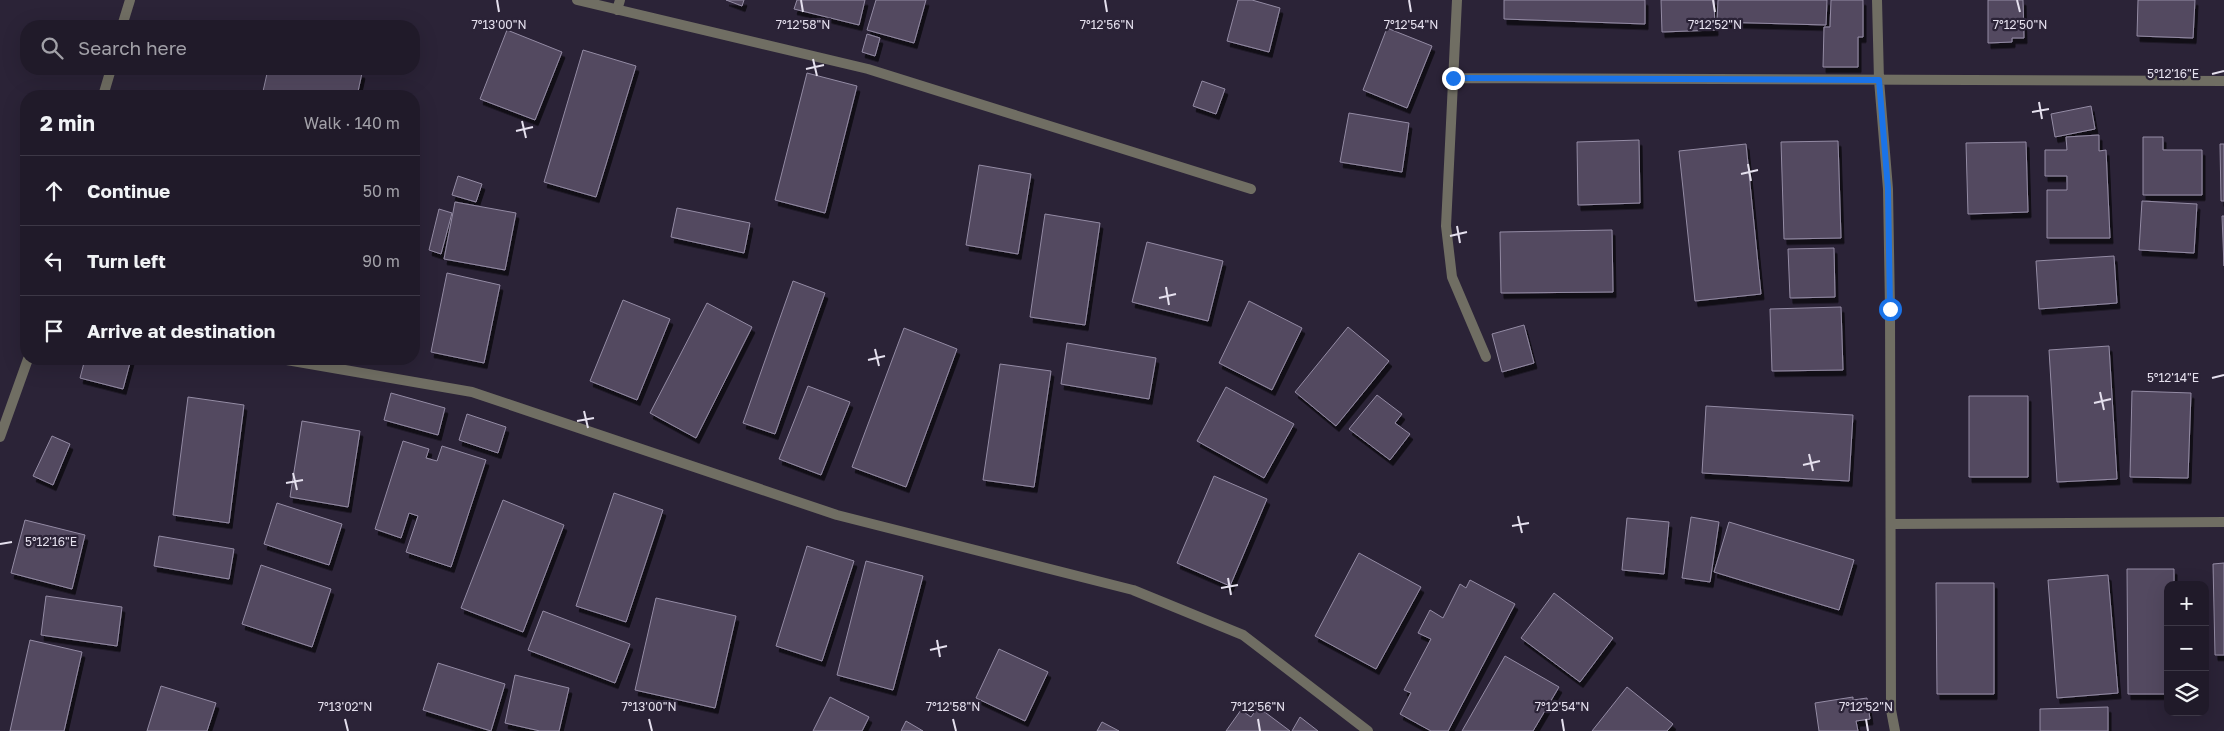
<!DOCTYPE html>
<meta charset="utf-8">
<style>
:root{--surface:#201a29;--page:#282331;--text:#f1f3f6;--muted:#a2a1a8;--line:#3d3846}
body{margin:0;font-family:"Golos Text",sans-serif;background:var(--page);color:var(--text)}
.controls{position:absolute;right:15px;bottom:15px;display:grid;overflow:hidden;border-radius:10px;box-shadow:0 5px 20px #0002}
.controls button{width:45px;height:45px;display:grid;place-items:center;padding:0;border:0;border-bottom:1px solid var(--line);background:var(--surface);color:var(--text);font:25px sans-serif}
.stop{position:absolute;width:15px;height:15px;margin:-11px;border:4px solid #1a73e8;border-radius:50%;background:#fff}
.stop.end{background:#1a73e8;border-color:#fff;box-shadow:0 1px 5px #0008}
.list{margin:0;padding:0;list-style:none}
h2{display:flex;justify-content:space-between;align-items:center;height:65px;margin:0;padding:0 20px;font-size:21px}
h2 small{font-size:16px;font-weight:400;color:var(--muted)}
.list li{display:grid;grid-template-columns:32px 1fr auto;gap:15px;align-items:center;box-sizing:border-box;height:70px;padding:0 20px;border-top:1px solid var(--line)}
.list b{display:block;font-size:19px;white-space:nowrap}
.list em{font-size:16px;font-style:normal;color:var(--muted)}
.icon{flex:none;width:28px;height:28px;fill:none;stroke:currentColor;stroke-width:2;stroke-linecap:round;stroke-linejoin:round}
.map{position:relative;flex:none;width:2224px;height:731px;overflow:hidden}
.search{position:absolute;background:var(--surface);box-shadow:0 5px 20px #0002;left:20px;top:20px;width:400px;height:55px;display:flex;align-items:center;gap:12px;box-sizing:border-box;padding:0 18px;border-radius:20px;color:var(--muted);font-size:19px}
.panel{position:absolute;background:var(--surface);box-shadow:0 5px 20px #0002;left:20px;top:90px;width:400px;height:275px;border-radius:20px}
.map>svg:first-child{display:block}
.building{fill:#524960;stroke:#948ba4;filter:url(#shadow)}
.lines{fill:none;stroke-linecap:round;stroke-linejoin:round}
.minor{stroke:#706e63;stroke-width:10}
.route{stroke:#1a73e8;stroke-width:6}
.ticks{fill:none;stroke:#e5e0ee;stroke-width:2}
.ticks-label{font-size:12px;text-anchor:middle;fill:#e5e0ee;stroke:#2b2337;stroke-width:4.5;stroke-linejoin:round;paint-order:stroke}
</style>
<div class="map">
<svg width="2224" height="731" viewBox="0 0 2224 731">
<defs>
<filter id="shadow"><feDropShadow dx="3" dy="5.5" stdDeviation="0" flood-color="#0009"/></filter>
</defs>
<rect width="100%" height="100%" fill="#2b2337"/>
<path class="building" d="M 726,0 L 744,0 L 742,6 Z
M 797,0 L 865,0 L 859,25 L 794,9 Z
M 876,0 L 926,0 L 914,43 L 867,30 Z
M 1238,0 L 1252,0 L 1280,8 L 1269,52 L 1227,41 Z
M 1504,0 L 1645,0 L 1645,24 L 1504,19 Z
M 1661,0 L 1714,0 L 1715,30 L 1662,32 Z
M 1718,0 L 1827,0 L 1826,25 L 1717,22 Z
M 1831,0 L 1863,0 L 1863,37 L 1858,37 L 1858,67 L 1823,67 L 1824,27 L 1830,27 Z
M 1988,0 L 2023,0 L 2024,38 L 2012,38 L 2012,42 L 1988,43 Z
M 2138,0 L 2195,0 L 2193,38 L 2137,36 Z
M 1387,28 L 1432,46 L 1407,108 L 1363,90 Z
M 507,30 L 562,52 L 535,120 L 480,99 Z
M 867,34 L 880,38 L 875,56 L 862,52 Z
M 583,50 L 636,66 L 596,197 L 544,182 Z
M 268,69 L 342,69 L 362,73 L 357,96 L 262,96 Z
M 807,73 L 857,86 L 825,213 L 775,200 Z
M 1202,81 L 1225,89 L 1216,114 L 1193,106 Z
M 2091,106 L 2095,129 L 2055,137 L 2051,114 Z
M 1349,113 L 1409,123 L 1402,172 L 1340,162 Z
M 2099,135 L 2099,151 L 2106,150 L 2110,238 L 2047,238 L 2047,190 L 2067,190 L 2067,176 L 2045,176 L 2045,150 L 2067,150 L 2066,137 Z
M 2143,137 L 2163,137 L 2163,150 L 2202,150 L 2202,195 L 2143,195 Z
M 1639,140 L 1640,203 L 1578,205 L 1577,142 Z
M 1838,141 L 1841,238 L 1784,239 L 1781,142 Z
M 2026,142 L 2028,212 L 1968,214 L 1966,143 Z
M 1746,144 L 1761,294 L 1695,301 L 1679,151 Z
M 2220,144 L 2224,144 L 2224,201 L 2221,201 Z
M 979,165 L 1031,174 L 1018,254 L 966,245 Z
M 458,176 L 482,184 L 476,202 L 452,195 Z
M 2142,201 L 2197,204 L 2194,253 L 2139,250 Z
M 455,202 L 516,213 L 505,270 L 444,259 Z
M 677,208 L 750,223 L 744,253 L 671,237 Z
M 439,209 L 452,213 L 441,254 L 429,250 Z
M 1045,214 L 1100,223 L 1085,325 L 1030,317 Z
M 2222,216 L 2224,216 L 2224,266 Z
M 1612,230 L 1613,292 L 1501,293 L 1500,232 Z
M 1147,242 L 1223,261 L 1208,321 L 1132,302 Z
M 1834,248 L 1835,297 L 1790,298 L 1788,249 Z
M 2114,256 L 2117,303 L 2039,309 L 2036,261 Z
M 447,273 L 500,285 L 484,363 L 431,352 Z
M 793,281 L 825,293 L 775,434 L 743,423 Z
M 623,300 L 670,319 L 637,400 L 590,381 Z
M 1249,301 L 1302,328 L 1272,390 L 1219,363 Z
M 707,303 L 752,327 L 696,438 L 650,413 Z
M 1841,307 L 1843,370 L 1772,371 L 1770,309 Z
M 1524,325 L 1534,363 L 1502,372 L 1492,334 Z
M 1348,327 L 1389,361 L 1336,426 L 1295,392 Z
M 904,328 L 957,349 L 906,487 L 852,467 Z
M 1067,343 L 1156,358 L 1149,399 L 1061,384 Z
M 2109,346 L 2117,479 L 2057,482 L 2049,350 Z
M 85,359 L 131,359 L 123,389 L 80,378 Z
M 1000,364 L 1051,371 L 1034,487 L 983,480 Z
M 808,386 L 850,402 L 821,475 L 779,459 Z
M 1226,387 L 1294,424 L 1264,478 L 1197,441 Z
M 2132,391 L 2191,393 L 2188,478 L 2130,477 Z
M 391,393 L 445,408 L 438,435 L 384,420 Z
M 1377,395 L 1402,414 L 1395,423 L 1410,434 L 1390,460 L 1349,429 Z
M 1969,396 L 2028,396 L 2028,477 L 1969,477 Z
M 188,397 L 244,405 L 229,523 L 173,515 Z
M 1706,406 L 1853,415 L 1849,481 L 1702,473 Z
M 467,414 L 506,427 L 498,453 L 459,440 Z
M 302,421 L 360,431 L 348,507 L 290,497 Z
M 52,436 L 70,444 L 53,485 L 33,476 Z
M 403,441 L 429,449 L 426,458 L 437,461 L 442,446 L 486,460 L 451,567 L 406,552 L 418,516 L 409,513 L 401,538 L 375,529 Z
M 1214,476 L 1267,499 L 1230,586 L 1177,563 Z
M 614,493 L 663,510 L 626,622 L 576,606 Z
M 503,500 L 564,525 L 523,632 L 461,608 Z
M 277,503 L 342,524 L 329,565 L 264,544 Z
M 1691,517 L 1719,522 L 1710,582 L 1682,578 Z
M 1627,518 L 1669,522 L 1664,574 L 1622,570 Z
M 25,520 L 85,535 L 72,589 L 11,573 Z
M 1729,522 L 1854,560 L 1839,610 L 1714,572 Z
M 159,536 L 234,549 L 229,579 L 154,566 Z
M 807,546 L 854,561 L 822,661 L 776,646 Z
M 1359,553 L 1421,587 L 1376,669 L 1315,636 Z
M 866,561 L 923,576 L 893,690 L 837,675 Z
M 2224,563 L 2224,655 L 2215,655 L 2213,564 Z
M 261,565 L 331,589 L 312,647 L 242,624 Z
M 2127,569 L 2174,569 L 2174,585 L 2168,585 L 2168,694 L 2128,694 Z
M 2108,575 L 2118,693 L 2057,698 L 2048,580 Z
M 1470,580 L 1515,604 L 1448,731 L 1431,731 L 1400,714 L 1411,693 L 1404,690 L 1431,639 L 1418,633 L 1430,610 L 1443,618 L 1460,584 L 1466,588 Z
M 1936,583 L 1994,583 L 1994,694 L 1937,694 Z
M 1554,593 L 1613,638 L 1580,682 L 1521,638 Z
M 46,596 L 122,607 L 117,646 L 41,635 Z
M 656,598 L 736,616 L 715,708 L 635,690 Z
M 543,611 L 630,644 L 615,683 L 528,650 Z
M 30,640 L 82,652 L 64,731 L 10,731 Z
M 999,649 L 1048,672 L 1025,721 L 976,698 Z
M 1505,656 L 1559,687 L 1533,731 L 1462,731 Z
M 438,663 L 505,684 L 491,731 L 423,710 Z
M 515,675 L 569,688 L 559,731 L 540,731 L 505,723 Z
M 161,686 L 216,703 L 207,731 L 147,731 Z
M 1627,687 L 1673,724 L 1667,731 L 1592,731 Z
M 830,697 L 869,717 L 862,731 L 813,731 Z
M 1853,697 L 1853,700 L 1867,698 L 1870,719 L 1856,721 L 1858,731 L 1819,731 L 1815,703 Z
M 1258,707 L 1290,731 L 1226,731 L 1241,710 L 1251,717 Z
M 2108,707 L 2108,731 L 2040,731 L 2040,709 Z
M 1300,717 L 1318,731 L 1292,731 Z
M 906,721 L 923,731 L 901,731 Z
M 1102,722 L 1119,731 L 1097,731 Z"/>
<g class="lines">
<path class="minor" d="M 577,0 L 868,69 L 1251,189
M 1457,0 L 1446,226 L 1452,277 L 1486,357
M 1877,0 L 1879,80 L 1888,189 L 1890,309 L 1891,710 L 1895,731
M 617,10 L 620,0
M 122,26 L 130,0
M 1453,78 L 2224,81
M 103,96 L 111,69
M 281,359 L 472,392 L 837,515 L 1133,590 L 1243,635 L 1368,731
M 0,437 L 28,359
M 1891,524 L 2224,522"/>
</g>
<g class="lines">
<path class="route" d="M 1453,78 L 1879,80 L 1888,189 L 1890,309"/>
</g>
<path class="ticks" d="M 497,0 L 499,12M 801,0 L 803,12M 1105,0 L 1107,12M 1409,0 L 1411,12M 1713,0 L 1715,12M 2017,0 L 2020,12M 813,59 L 817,76M 806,69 L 824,65M 2212,74 L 2224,71M 2039,102 L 2042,119M 2032,112 L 2049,109M 522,121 L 526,138M 516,131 L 533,127M 1748,164 L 1751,181M 1741,174 L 1758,170M 1457,226 L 1460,243M 1450,236 L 1467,232M 1166,287 L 1169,305M 1159,298 L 1176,294M 875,349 L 879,366M 868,360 L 885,356M 2212,378 L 2224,375M 2100,392 L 2104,410M 2094,403 L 2111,399M 584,411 L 588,428M 577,421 L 594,418M 1809,454 L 1813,471M 1803,465 L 1820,461M 293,473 L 297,490M 286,483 L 303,480M 1518,516 L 1522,533M 1512,526 L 1529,523M 0,544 L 12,542M 1228,578 L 1231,595M 1221,588 L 1238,585M 937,640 L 940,657M 930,650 L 947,646M 345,719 L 348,731M 649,719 L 652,731M 953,719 L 956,731M 1258,719 L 1260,731M 1562,719 L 1564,731M 1866,719 L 1868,731"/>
<g class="ticks-label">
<text x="499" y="29">7°13'00"N</text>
<text x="803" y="29">7°12'58"N</text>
<text x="1107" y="29">7°12'56"N</text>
<text x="1411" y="29">7°12'54"N</text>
<text x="1715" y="29">7°12'52"N</text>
<text x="2020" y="29">7°12'50"N</text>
<text x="2173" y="78">5°12'16"E</text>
<text x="2173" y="382">5°12'14"E</text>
<text x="51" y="546">5°12'16"E</text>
<text x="345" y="711">7°13'02"N</text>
<text x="649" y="711">7°13'00"N</text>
<text x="953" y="711">7°12'58"N</text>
<text x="1258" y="711">7°12'56"N</text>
<text x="1562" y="711">7°12'54"N</text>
<text x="1866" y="711">7°12'52"N</text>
</g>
</svg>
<div class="controls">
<button>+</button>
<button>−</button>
<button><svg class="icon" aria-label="layers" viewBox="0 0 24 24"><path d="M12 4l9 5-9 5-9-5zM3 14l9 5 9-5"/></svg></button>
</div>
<div class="stop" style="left:1890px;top:309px"></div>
<div class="stop end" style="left:1453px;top:78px"></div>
<div class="search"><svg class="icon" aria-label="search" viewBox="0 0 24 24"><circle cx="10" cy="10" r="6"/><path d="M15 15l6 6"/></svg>Search here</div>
<section class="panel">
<h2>2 min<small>Walk · 140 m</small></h2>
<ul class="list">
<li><svg class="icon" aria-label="ahead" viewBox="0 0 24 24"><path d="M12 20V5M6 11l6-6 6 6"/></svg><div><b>Continue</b></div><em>50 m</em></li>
<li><svg class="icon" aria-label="left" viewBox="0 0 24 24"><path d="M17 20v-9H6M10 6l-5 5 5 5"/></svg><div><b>Turn left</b></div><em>90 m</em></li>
<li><svg class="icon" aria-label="arrive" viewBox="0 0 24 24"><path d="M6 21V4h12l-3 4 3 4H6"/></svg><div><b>Arrive at destination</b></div></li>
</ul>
</section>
</div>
